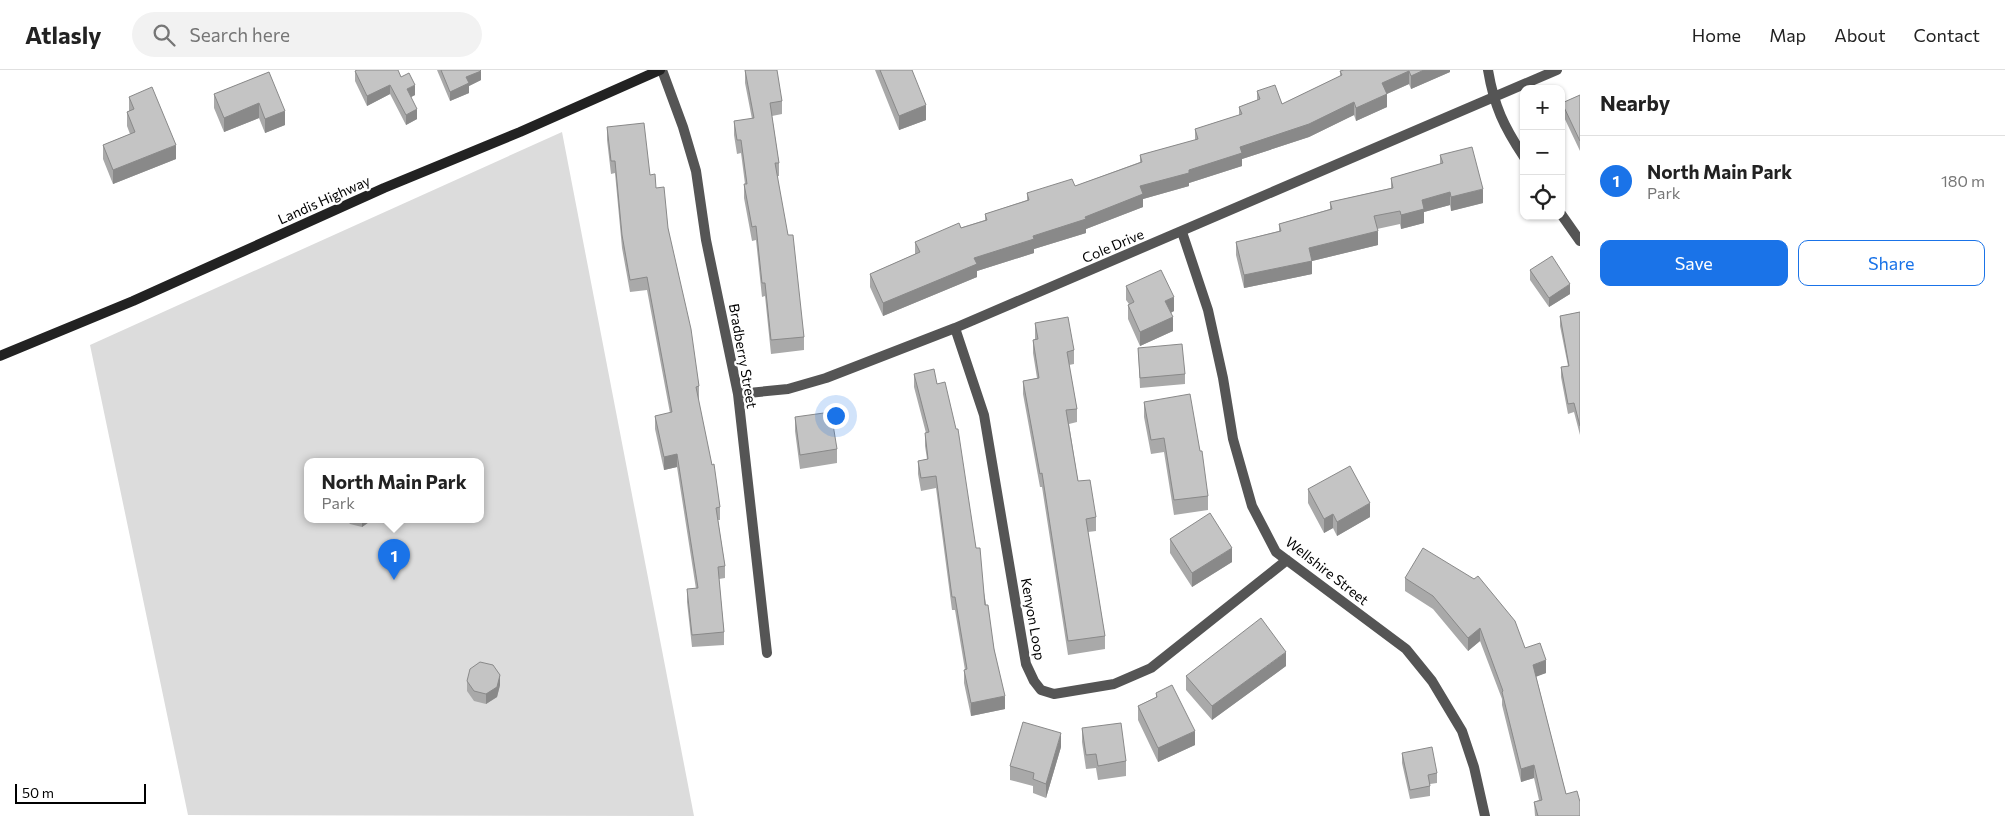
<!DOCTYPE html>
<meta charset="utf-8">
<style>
:root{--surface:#fff;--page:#f2f2f2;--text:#222;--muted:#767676;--line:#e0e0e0;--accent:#1a73e8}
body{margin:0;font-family:Commissioner,sans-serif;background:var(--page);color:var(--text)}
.controls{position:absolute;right:15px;top:15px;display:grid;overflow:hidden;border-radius:10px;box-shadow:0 1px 4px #0004}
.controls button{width:45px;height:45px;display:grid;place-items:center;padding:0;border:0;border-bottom:1px solid var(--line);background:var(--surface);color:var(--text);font:25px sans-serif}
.scale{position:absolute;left:15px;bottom:12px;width:131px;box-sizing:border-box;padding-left:5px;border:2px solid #000;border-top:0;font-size:14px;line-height:18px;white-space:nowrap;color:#000;-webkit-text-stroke:4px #fff;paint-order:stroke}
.you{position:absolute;left:835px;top:345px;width:18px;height:18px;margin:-12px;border:4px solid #fff;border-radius:50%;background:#1a73e8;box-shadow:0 0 0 8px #1a73e833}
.badge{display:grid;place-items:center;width:32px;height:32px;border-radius:50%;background:var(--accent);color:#fff;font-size:16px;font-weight:700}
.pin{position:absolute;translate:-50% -41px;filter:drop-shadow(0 1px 2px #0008)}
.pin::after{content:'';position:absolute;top:26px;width:18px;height:15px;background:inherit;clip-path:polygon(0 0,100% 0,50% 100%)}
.popup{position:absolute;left:304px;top:388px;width:180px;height:65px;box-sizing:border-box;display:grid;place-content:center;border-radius:10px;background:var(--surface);filter:drop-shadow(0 1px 4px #0005);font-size:16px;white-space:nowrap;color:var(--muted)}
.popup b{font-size:19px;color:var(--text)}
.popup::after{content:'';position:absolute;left:50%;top:100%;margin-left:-10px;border:10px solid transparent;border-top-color:var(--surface)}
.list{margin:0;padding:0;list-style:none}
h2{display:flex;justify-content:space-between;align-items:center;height:65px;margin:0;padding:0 20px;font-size:21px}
h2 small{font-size:16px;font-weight:400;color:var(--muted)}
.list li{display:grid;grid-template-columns:32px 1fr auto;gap:15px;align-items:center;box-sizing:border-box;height:90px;padding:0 20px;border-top:1px solid var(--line)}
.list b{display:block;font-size:19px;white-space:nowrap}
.list p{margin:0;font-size:16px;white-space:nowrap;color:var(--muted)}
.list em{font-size:16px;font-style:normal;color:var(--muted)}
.actions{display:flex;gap:10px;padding:15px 20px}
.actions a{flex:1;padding:11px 0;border:1px solid var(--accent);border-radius:10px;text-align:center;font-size:18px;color:var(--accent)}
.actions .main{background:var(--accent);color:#fff}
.icon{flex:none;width:28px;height:28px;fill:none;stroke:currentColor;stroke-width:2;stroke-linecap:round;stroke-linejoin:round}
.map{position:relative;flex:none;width:1580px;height:746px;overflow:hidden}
header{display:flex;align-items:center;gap:30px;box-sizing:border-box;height:70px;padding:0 25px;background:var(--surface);border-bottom:1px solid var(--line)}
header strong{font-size:24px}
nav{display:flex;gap:28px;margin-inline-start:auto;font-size:18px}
.search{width:350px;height:45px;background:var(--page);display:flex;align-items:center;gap:12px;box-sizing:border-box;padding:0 18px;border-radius:28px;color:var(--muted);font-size:19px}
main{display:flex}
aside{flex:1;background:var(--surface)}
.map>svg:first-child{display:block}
.green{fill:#dcdcdc;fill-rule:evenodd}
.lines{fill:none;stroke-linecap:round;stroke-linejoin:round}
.street{stroke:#555;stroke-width:10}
.secondary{stroke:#222;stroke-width:10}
.wall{fill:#a9a9a9}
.shaded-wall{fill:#898989}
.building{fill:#c4c4c4;stroke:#898989}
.labels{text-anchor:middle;stroke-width:4.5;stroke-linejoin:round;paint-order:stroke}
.street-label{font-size:14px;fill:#000;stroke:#fff}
</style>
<header>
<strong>Atlasly</strong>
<div class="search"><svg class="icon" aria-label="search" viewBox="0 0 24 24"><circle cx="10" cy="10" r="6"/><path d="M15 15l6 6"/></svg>Search here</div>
<nav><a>Home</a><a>Map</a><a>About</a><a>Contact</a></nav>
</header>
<main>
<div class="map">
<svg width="1580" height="746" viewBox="0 0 1580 746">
<rect width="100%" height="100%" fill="#fff"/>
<path class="green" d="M 562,62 L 694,746 L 188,745 L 90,275 ZM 308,391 L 480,391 L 480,449 L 308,449 Z"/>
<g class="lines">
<path class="street" d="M 662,0 L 683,57 L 696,101 L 706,170 L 738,324 L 767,583
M 1488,0 C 1494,36 1504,57 1524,87
M 1561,144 L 1580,171
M 1182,162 L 1208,240 L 1223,308 L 1233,369 L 1252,436 L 1276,482 L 1406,579 L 1432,611 L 1462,661 L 1474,697 L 1485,746
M 955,258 L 984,345 L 1026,594 L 1034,611 L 1041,620 L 1054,624 L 1114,614 L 1151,598 L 1287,490
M 738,324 L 788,319 L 826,308 L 955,258 L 1557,0"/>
<path class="secondary" d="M 0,286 L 133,231 L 384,118 L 520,62 L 660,0"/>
</g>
<path class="wall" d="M 437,0 L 480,0 L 481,10 L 469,16 L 469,23 L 450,31 Z
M 745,0 L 782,31 L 782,44 L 772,46 L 779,93 L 779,106 L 777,106 L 804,267 L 804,280 L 771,284 L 765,226 L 762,227 L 756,170 L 752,171 L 744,128 L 744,114 L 745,114 L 741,83 L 737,84 L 734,65 L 734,51 L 752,49 L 745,13 Z
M 875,0 L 912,0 L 926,50 L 899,60 Z
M 1450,0 L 1450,2 L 1411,19 L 1409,14 L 1387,24 L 1387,37 L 1356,51 L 1354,45 L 1309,67 L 1242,89 L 1242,96 L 1189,113 L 1189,116 L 1143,129 L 1143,137 L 1086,159 L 1086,163 L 1034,179 L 1034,183 L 977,201 L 977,207 L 883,246 L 870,217 L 870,204 L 915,184 L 915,172 L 985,150 L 985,144 L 1027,130 L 1027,123 L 1075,116 L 1140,92 L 1140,85 L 1195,70 L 1195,59 L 1239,45 L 1239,37 L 1257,30 L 1257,21 L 1282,34 L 1340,6 L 1340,1 Z
M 355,1 L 401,7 L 415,25 L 411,27 L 417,49 L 406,55 L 390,24 L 367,36 L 355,11 Z
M 269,2 L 285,55 L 265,63 L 259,48 L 224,62 L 214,38 L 214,24 Z
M 1580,25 L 1580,81 L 1562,43 L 1562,33 Z
M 129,27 L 176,89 L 113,114 L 103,89 L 103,75 L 130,64 L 127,56 L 127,42 L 129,41 Z
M 607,57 L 650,105 L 656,118 L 668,158 L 699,316 L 699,329 L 698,329 L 720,437 L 720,450 L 718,450 L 725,496 L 725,508 L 719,509 L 724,562 L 724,575 L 692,577 L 687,532 L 687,519 L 696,519 L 677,397 L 664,400 L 655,359 L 655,346 L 670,343 L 647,220 L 630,222 L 622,178 L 615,103 L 611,104 L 607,70 Z
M 1440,85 L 1483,133 L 1451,141 L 1450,135 L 1424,142 L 1424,153 L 1401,159 L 1400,154 L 1377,159 L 1378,175 L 1312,191 L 1312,204 L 1244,218 L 1236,185 L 1236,172 L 1279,161 L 1279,154 L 1330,139 L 1330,132 L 1391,118 L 1391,108 L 1440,94 Z
M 1530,200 L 1570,224 L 1549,237 L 1530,210 Z
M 1126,216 L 1174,241 L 1171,243 L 1173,261 L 1140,276 L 1128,249 L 1128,235 L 1129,234 L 1126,230 Z
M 1580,242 L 1580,365 L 1574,342 L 1568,344 L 1561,307 L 1561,297 L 1568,296 L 1560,256 L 1560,246 Z
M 1035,253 L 1074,280 L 1074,294 L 1069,295 L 1077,339 L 1077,352 L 1069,354 L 1078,411 L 1096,447 L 1096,461 L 1088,462 L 1105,566 L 1105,579 L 1068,585 L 1042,417 L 1040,417 L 1023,324 L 1023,311 L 1037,308 L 1033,283 L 1033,270 L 1035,269 Z
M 1138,278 L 1185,304 L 1185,314 L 1140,318 Z
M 914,304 L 976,478 L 1005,639 L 971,646 L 964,613 L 964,600 L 965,600 L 955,540 L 952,540 L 936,418 L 921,421 L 918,404 L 918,391 L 927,389 L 925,376 L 925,363 L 926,363 L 914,317 Z
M 1144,332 L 1208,426 L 1208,440 L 1174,445 L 1164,382 L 1151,384 L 1144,347 Z
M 795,347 L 837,379 L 837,393 L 800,399 L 795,361 Z
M 1308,419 L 1370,447 L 1337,466 L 1333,458 L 1324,463 L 1308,433 Z
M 346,449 L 373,449 L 372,450 L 362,457 L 350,454 Z
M 1170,469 L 1232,492 L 1192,517 L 1170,483 Z
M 1405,508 L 1525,578 L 1546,603 L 1536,606 L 1566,724 L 1580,746 L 1535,746 L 1534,732 L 1539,730 L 1534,708 L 1521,712 L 1502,635 L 1502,629 L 1480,571 L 1468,581 L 1433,539 L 1405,521 Z
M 1286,596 L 1212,650 L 1186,620 L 1186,606 Z
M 467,611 L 500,615 L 497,627 L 486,634 L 474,631 L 467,621 Z
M 1156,623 L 1195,675 L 1158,692 L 1138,650 L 1138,636 L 1156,627 Z
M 1082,658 L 1126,691 L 1126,706 L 1098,710 L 1096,698 L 1086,699 L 1082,672 Z
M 1061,677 L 1046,728 L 1033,723 L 1033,716 L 1010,710 L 1010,696 Z
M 1402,683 L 1437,703 L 1437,713 L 1430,714 L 1430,726 L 1410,729 L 1402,693 Z"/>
<path class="shaded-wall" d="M 1424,0 L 1450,0 L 1450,2 L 1411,19 L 1411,6 Z
M 481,1 L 481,10 L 469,16 L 469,23 L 450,31 L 450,22 L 466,7 Z
M 1409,1 L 1409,14 L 1382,26 L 1382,13 Z
M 390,15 L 390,24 L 367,36 L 367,26 Z
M 415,15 L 415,25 L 407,29 L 407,19 Z
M 1387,24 L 1387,37 L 1356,51 L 1356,38 Z
M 1354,32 L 1354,45 L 1309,67 L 1242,89 L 1242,96 L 1189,113 L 1189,116 L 1143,129 L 1143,137 L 1086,159 L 1086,163 L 1034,179 L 1034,183 L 977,201 L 977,207 L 883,246 L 883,233 L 974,188 L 1085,147 L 1140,116 L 1189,100 L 1240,77 Z
M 259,33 L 259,48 L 224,62 L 224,48 Z
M 926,35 L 926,50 L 899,60 L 899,46 Z
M 417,39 L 417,49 L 406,55 L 406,45 Z
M 285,41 L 285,55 L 265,63 L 265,49 Z
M 176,75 L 176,89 L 113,114 L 113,100 Z
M 1483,119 L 1483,133 L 1451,141 L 1451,127 Z
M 1450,122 L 1450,135 L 1424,142 L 1424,153 L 1401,159 L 1401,145 L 1422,130 Z
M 1378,161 L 1378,175 L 1312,191 L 1312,204 L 1244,218 L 1244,205 L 1309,178 Z
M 1570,214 L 1570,224 L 1549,237 L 1549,228 Z
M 1174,227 L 1174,241 L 1165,245 L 1165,231 Z
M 1173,247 L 1173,261 L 1140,276 L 1140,262 Z
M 677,384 L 677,397 L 664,400 L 664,387 Z
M 1370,433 L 1370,447 L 1337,466 L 1337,452 Z
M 1333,444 L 1333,458 L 1324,463 L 1324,449 Z
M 362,449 L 373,449 L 372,450 L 362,457 Z
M 1232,478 L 1232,492 L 1192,517 L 1192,503 Z
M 1480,558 L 1480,571 L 1468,581 L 1468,568 Z
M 1286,582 L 1286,596 L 1212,650 L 1212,636 Z
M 1546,590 L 1546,603 L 1533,608 L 1533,595 Z
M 500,605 L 500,615 L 497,627 L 486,634 L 486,624 Z
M 1005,626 L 1005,639 L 971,646 L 971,633 Z
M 1195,661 L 1195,675 L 1158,692 L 1158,678 Z
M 1061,663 L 1061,677 L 1046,728 L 1046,714 Z
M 1534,695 L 1534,708 L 1521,712 L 1521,699 Z"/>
<path class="building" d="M 357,0 L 398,0 L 401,7 L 409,3 L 415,15 L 407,19 L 417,39 L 406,45 L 390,15 L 367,26 L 355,1 Z
M 441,0 L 480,0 L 481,1 L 466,7 L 469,13 L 450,22 Z
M 745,0 L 777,0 L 782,31 L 770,33 L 779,93 L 775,93 L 788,165 L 793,165 L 804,267 L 771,270 L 765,213 L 762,213 L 756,156 L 752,157 L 744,114 L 747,114 L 741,70 L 737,70 L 734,51 L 754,48 Z
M 880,0 L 912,0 L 926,35 L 899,46 Z
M 1344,0 L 1424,0 L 1411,6 L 1409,1 L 1382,13 L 1387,24 L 1356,38 L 1354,32 L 1309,54 L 1240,77 L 1242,83 L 1189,100 L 1189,103 L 1140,116 L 1143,124 L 1085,147 L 1086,149 L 1033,166 L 1034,169 L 974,188 L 977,194 L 883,233 L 870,204 L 920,182 L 915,172 L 959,153 L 961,158 L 987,150 L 985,144 L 1029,130 L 1027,123 L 1072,109 L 1075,116 L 1142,92 L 1140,85 L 1198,69 L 1195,59 L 1242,44 L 1239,37 L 1260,29 L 1257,21 L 1275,15 L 1282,34 L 1342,5 L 1340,1 Z
M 269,2 L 285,41 L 265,49 L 259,33 L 224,48 L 214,24 Z
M 152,17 L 176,75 L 113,100 L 103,75 L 135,62 L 127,42 L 134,39 L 129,27 Z
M 1580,25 L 1580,71 L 1562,33 Z
M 644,53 L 650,105 L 655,104 L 656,118 L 664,117 L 668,158 L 691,259 L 699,316 L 696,317 L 712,395 L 714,394 L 720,437 L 716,438 L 725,496 L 718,497 L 724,562 L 692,565 L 687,519 L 698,518 L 677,384 L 664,387 L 655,346 L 672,342 L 647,207 L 630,210 L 622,165 L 615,91 L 611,91 L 607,57 Z
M 1472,77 L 1483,119 L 1451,127 L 1450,122 L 1422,130 L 1424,139 L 1401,145 L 1400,141 L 1374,146 L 1378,161 L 1309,178 L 1312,191 L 1244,205 L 1236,172 L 1281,161 L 1279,154 L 1332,139 L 1330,132 L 1393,118 L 1391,108 L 1443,93 L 1440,85 Z
M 1552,186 L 1570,214 L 1549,228 L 1530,200 Z
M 1161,200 L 1174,227 L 1165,231 L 1173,247 L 1140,262 L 1128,235 L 1134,232 L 1126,216 Z
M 1580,242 L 1580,356 L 1574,333 L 1568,334 L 1561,297 L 1569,296 L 1560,246 Z
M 1068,247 L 1074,280 L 1067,282 L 1077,339 L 1066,340 L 1078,411 L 1090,410 L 1096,447 L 1086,449 L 1105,566 L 1068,571 L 1042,403 L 1040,404 L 1023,311 L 1039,308 L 1033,270 L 1038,269 L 1035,253 Z
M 1182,274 L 1185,304 L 1140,308 L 1138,278 Z
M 934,299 L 937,314 L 945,312 L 956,359 L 958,359 L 976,478 L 980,478 L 985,535 L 988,535 L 994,579 L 1005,626 L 971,633 L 964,600 L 967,599 L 955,527 L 952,527 L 936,406 L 921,408 L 918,391 L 928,389 L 925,363 L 929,362 L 914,304 Z
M 1190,324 L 1200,381 L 1202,381 L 1208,426 L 1174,430 L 1164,368 L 1151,370 L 1144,332 Z
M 831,342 L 837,379 L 800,385 L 795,347 Z
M 1350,396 L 1370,433 L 1337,452 L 1333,444 L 1324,449 L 1308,419 Z
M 1210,443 L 1232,478 L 1192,503 L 1170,469 Z
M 1423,478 L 1474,509 L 1478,506 L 1515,551 L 1525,578 L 1540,573 L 1546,590 L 1533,595 L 1566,724 L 1577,721 L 1580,732 L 1580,746 L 1538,746 L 1534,732 L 1542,730 L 1534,695 L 1521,699 L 1502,622 L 1503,621 L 1480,558 L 1468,568 L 1433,526 L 1405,508 Z
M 1261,548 L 1286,582 L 1212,636 L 1186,606 Z
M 480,592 L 493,595 L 500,605 L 497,617 L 486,624 L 474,621 L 467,611 L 470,599 Z
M 1172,615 L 1195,661 L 1158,678 L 1138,636 L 1157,627 L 1156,623 Z
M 1023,652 L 1061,663 L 1046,714 L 1033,709 L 1034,703 L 1010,696 Z
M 1121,653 L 1126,691 L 1098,696 L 1096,684 L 1086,685 L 1082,658 Z
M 1432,677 L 1437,703 L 1428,705 L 1430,716 L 1410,720 L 1402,683 Z"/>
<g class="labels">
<g class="street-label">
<text transform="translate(324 130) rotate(-24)" y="5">Landis Highway</text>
<text transform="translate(1113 176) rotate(-23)" y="5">Cole Drive</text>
<text transform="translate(743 286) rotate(80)" y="5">Bradberry Street</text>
<text transform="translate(1327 501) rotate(38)" y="5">Wellshire Street</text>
<text transform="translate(1033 549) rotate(80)" y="5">Kenyon Loop</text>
</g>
</g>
</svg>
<div class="controls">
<button>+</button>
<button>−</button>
<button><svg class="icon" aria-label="locate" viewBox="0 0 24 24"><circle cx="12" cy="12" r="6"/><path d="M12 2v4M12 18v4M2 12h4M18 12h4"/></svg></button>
</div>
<div class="scale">50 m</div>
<div class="you"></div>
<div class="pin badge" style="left:394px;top:510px">1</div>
<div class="popup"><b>North Main Park</b>Park</div>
</div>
<aside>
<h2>Nearby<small></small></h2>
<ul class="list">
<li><span class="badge">1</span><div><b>North Main Park</b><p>Park</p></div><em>180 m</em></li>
</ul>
<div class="actions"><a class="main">Save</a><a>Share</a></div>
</aside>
</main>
